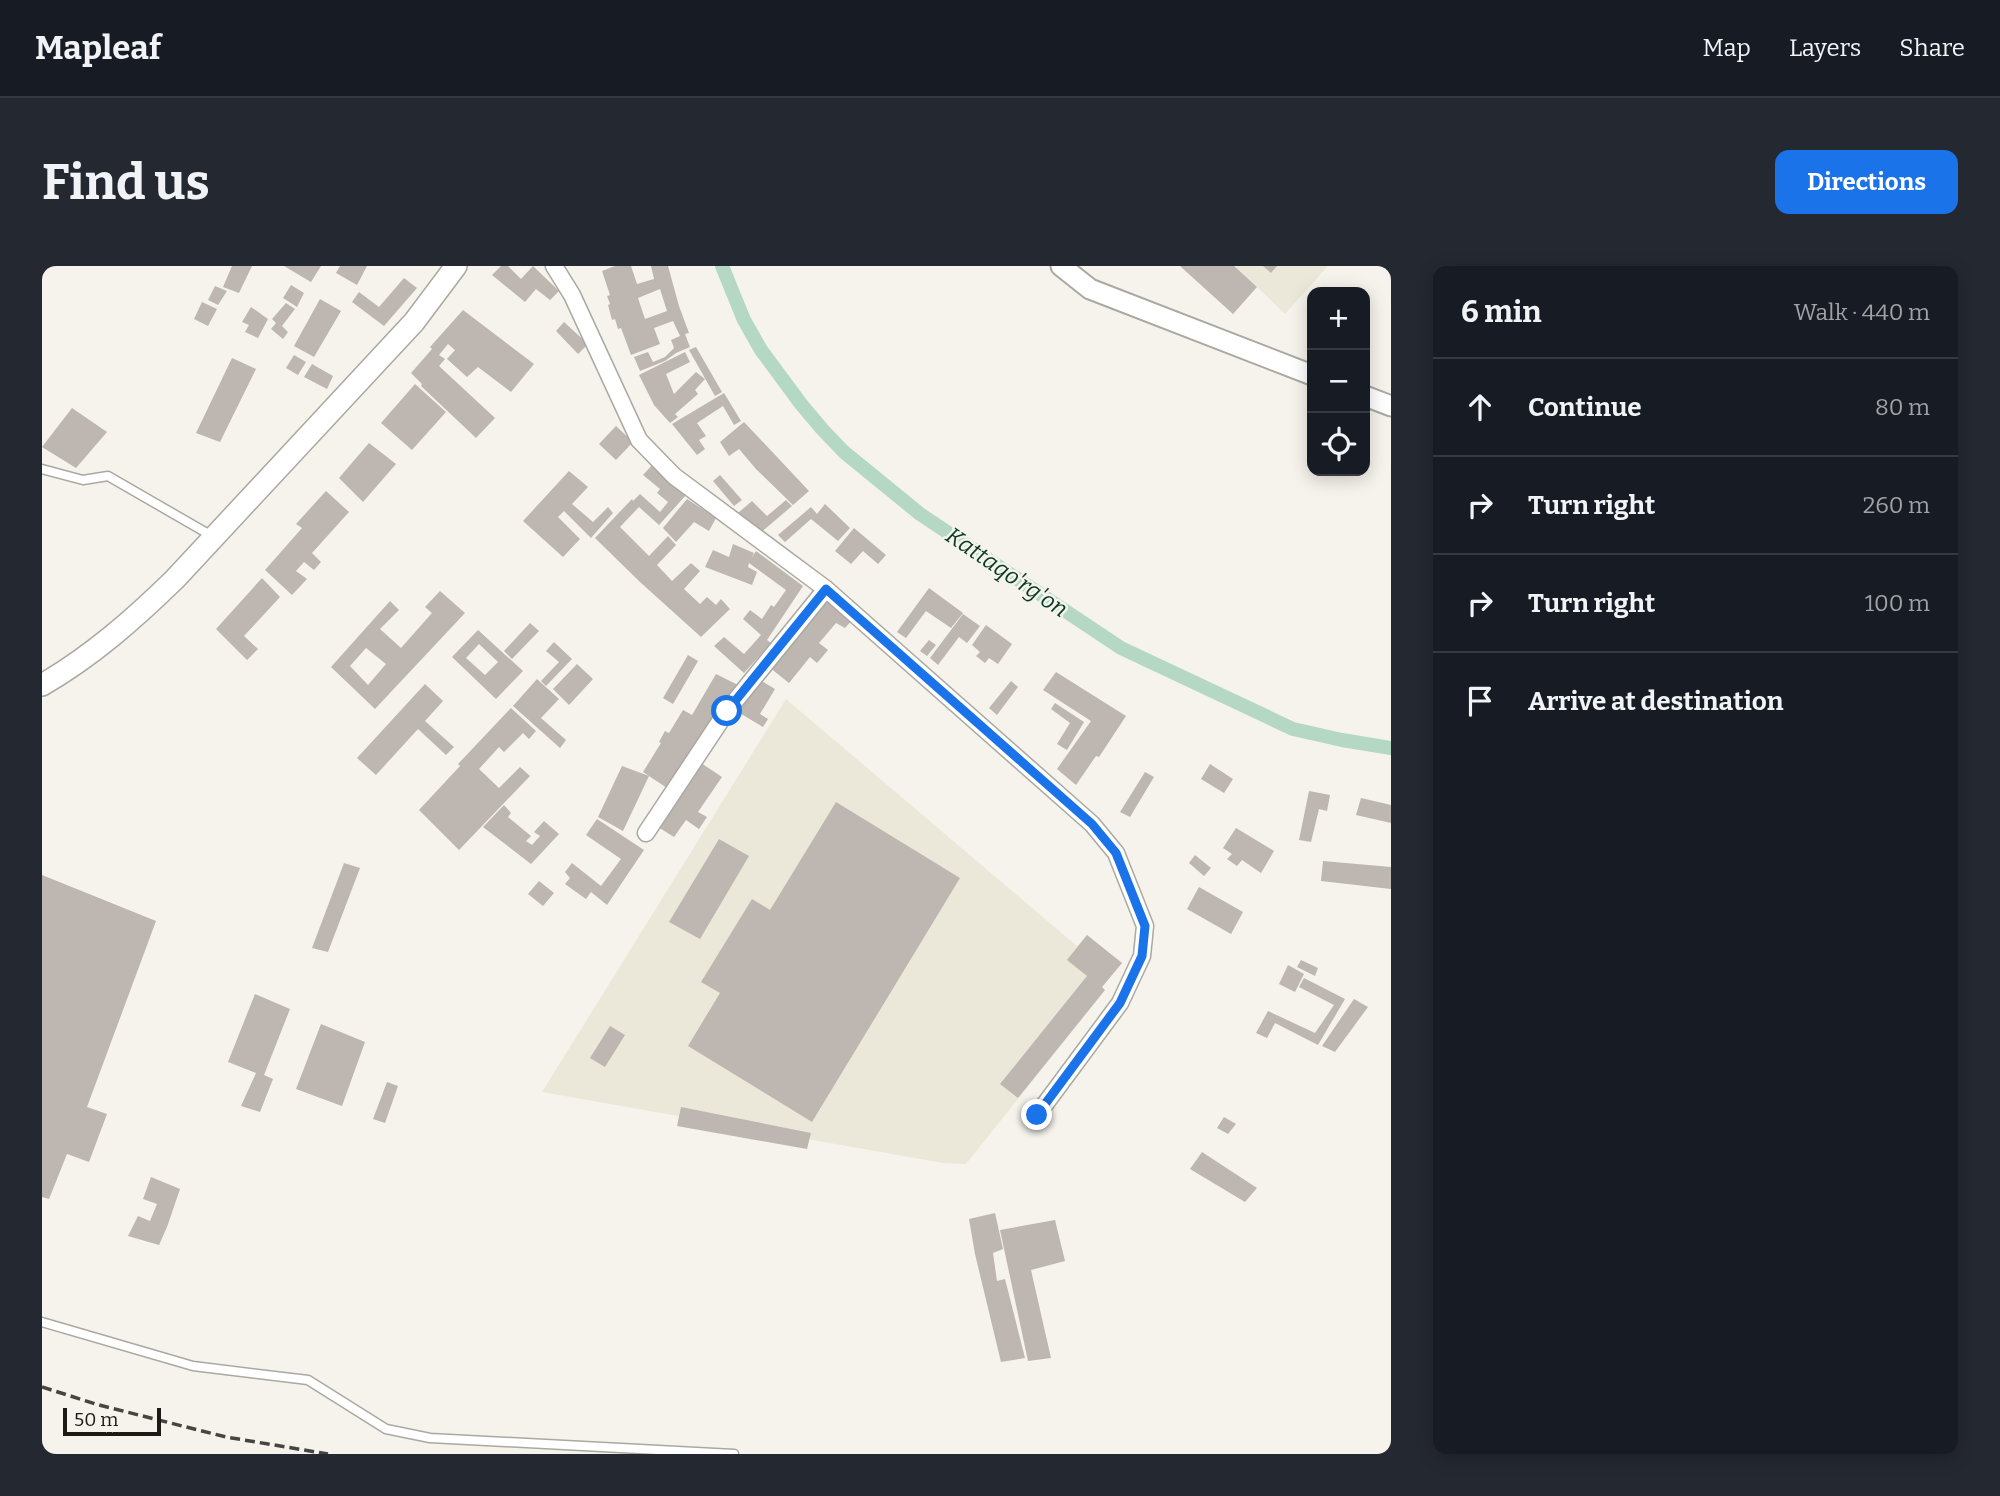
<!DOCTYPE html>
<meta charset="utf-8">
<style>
:root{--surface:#171b24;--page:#242831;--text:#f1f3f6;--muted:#9ea1a6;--line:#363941;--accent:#1a73e8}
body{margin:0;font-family:Bitter,serif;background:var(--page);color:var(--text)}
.controls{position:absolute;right:21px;top:21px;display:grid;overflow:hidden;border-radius:14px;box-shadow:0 4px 18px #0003}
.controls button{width:63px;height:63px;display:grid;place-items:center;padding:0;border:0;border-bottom:2px solid var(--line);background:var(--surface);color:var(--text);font:35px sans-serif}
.scale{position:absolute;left:21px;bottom:18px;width:98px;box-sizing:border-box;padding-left:7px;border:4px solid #1b1a17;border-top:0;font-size:19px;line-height:24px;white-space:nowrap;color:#1b1a17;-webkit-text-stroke:5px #f5f3eb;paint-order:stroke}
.stop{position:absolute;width:21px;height:21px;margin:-16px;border:5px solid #1a73e8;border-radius:50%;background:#fff}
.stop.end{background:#1a73e8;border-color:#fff;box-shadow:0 2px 7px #0008}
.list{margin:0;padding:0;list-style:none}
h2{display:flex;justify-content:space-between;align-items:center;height:91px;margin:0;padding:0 28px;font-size:30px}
h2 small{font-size:23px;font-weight:400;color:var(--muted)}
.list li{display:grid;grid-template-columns:46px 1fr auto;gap:21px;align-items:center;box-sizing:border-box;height:98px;padding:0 28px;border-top:2px solid var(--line)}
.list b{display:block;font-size:26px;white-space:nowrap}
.list em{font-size:23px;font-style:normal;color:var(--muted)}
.icon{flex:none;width:38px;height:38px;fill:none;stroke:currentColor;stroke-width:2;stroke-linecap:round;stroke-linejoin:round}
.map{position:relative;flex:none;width:1349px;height:1188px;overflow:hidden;border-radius:14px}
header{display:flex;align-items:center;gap:42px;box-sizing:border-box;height:98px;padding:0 35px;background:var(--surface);border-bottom:2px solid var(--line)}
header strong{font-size:33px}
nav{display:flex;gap:38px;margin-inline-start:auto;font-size:24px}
.intro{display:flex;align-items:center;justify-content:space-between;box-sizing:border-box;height:168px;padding:0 42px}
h1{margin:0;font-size:49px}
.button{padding:18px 32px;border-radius:14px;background:var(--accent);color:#fff;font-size:24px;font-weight:700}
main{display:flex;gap:42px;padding:0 42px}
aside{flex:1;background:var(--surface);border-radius:14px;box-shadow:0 4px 18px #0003}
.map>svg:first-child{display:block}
.built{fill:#ece8d9}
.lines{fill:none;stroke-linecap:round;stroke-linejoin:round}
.canal{stroke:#b4d8c4;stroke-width:14}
.building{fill:#bdb6b1;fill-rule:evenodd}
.service-casing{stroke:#aaa9a1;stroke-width:11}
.minor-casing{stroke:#aaa9a1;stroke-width:19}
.tertiary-casing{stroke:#aaa9a1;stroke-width:23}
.secondary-casing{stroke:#aaa9a1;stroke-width:24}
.service{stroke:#fff;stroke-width:8}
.minor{stroke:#fff;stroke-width:16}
.tertiary{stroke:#fff;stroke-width:19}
.secondary{stroke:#fff;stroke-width:21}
.rail{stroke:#474541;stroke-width:3.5;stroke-dasharray:10 5;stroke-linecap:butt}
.route{stroke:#1a73e8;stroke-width:9}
.labels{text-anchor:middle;stroke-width:5;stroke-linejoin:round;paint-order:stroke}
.water-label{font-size:23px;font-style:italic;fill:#093a26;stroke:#f5f3eb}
</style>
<header>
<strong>Mapleaf</strong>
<nav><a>Map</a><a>Layers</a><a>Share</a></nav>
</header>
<div class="intro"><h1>Find us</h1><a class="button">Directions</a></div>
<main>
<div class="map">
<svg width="1349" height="1188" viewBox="0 0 1349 1188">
<rect width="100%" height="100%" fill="#f5f3eb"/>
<path class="built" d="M 1138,0 L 1286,0 L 1243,48 L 1215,21 L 1191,48 Z
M 744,433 L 1035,680 L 1045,669 L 1080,697 L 1060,721 L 1063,724 L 924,898 L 901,897 L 500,826 Z"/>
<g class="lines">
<path class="canal" d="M 680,0 L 702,54 L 719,84 L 759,138 L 780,163 L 802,186 L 878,248 L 1079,382 L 1251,463 L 1300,474 L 1349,482"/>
</g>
<path class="building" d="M 190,0 L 210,0 L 197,27 L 181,21 Z
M 242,0 L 279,0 L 269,16 Z
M 298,0 L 325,0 L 315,19 L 294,7 Z
M 459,0 L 466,0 L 479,13 L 491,0 L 517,25 L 508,34 L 494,23 L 483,36 L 450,9 Z
M 573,0 L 589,0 L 595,18 L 612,13 L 609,0 L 626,0 L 637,40 L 647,67 L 643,68 L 648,81 L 634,87 L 623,95 L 598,105 L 592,91 L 606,86 L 611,96 L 623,91 L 632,82 L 629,74 L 638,70 L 631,55 L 612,62 L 618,78 L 589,89 L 579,62 L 576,63 L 573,53 L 570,54 L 566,39 L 568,38 L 565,30 L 568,29 L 560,5 ZM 618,23 L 625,45 L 603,53 L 596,32 Z
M 1138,0 L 1192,0 L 1215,21 L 1191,48 Z
M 1221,0 L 1235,0 L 1229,7 Z
M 362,12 L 375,22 L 342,60 L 310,36 L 317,26 L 337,41 Z
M 249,19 L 262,27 L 255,41 L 241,32 Z
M 173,20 L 185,25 L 176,39 L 166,34 Z
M 278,33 L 299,45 L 272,91 L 252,80 Z
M 160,36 L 175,43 L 166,60 L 152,53 Z
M 244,37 L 253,43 L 240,60 L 246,66 L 241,73 L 229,63 L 234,57 L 230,53 Z
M 209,41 L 226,53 L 216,72 L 203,66 L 207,59 L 200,56 Z
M 421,44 L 492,98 L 469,126 L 436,101 L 425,111 L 405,93 L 413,84 L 406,78 L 397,89 L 403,93 L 397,100 L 453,152 L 434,172 L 379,120 L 380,118 L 369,107 L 390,83 L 388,81 Z
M 522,56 L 546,78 L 536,88 L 514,65 Z
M 654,81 L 680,126 L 673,130 L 647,84 Z
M 643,86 L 648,96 L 624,108 L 632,128 L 654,106 L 663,113 L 653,124 L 656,128 L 633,148 L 636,151 L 628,157 L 612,139 L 597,109 Z
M 252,89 L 264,96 L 256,109 L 244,102 Z
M 190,92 L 214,103 L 178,176 L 154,167 Z
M 270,98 L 291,110 L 285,123 L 262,111 Z
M 373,118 L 404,146 L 370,184 L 339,157 Z
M 682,127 L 699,155 L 692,159 L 681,140 L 655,157 L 664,170 L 657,174 L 663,183 L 655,189 L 630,158 Z
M 30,142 L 65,166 L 34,202 L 0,181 Z
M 702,156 L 767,225 L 751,239 L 714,203 L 697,183 L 687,190 L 678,176 Z
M 574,160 L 591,176 L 574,194 L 557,178 Z
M 327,177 L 354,198 L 321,236 L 297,212 Z
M 612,197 L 645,228 L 617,259 L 597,241 L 578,261 L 607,290 L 626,270 L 634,279 L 615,299 L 630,315 L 649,297 L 658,305 L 642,323 L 658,338 L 665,331 L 674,339 L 679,333 L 688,343 L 659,371 L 598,316 L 553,272 L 590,233 L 591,235 L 598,228 L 618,246 L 626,236 L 615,227 L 618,223 L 601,209 Z
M 527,205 L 546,221 L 530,238 L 551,256 L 566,241 L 571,247 L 549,272 L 522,245 L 516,251 L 538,273 L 521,291 L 481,255 Z
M 678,209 L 700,234 L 692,240 L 671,215 Z
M 284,225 L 307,246 L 270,287 L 279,296 L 272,304 L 262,296 L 254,305 L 265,313 L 250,329 L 223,304 L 260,262 L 254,258 Z
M 645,233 L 674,252 L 667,265 L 652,256 L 634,276 L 621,262 Z
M 744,234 L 750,240 L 717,268 L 696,247 L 710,235 L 725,250 Z
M 783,238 L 808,262 L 796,275 L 769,253 L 743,276 L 736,269 L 769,241 L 775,248 Z
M 812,262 L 844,289 L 836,298 L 821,285 L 809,298 L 793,285 Z
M 691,278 L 712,287 L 709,293 L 714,285 L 761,320 L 725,374 L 729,377 L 702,407 L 672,380 L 682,371 L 702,388 L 719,369 L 701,353 L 708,344 L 720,353 L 729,339 L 732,341 L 744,324 L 707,297 L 706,301 L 715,306 L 710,319 L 663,301 L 671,284 L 687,291 Z
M 220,312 L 238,331 L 202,370 L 216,383 L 205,394 L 174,363 Z
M 887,322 L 921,347 L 909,362 L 884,345 L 864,372 L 855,366 Z
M 398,325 L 423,347 L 333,443 L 289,401 L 348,335 L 357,344 L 338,363 L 359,382 L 390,347 L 383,341 ZM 324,382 L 344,398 L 326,419 L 308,400 Z
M 784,329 L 811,353 L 803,362 L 794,357 L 777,377 L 786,384 L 775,397 L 768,391 L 747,417 L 727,401 Z
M 921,348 L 938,360 L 925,377 L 917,371 L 896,399 L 888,392 Z
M 488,357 L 497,365 L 470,393 L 462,385 Z
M 944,359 L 970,378 L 956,398 L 947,392 L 943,397 L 934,390 L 938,386 L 930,379 Z
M 436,364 L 481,405 L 454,433 L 410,391 ZM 437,378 L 456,396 L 443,409 L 424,392 Z
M 887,374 L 894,379 L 885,390 L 878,385 Z
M 512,376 L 530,393 L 504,420 L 499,415 L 517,396 L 504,385 Z
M 646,389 L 656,395 L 631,438 L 621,432 Z
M 535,398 L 551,413 L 527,439 L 511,423 Z
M 1014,406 L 1084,450 L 1057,491 L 1054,490 L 1034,519 L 1015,503 L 1049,455 L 1001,424 Z
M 674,408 L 698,420 L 628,524 L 601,506 L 619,477 L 617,476 L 623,465 L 627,467 L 641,444 L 650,449 Z
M 495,413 L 517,433 L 499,452 L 524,474 L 518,482 L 471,440 Z
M 716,413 L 733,423 L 718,448 L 726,453 L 721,461 L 696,446 Z
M 969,415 L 976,421 L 955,449 L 947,442 Z
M 383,418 L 401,435 L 383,455 L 412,481 L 404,489 L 376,463 L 334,509 L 315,492 Z
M 1013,437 L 1042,456 L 1025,484 L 1015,478 L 1028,457 L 1009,443 Z
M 469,442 L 494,465 L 487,473 L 481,467 L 462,486 L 457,481 L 437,503 L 457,522 L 478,501 L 488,510 L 417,584 L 377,544 L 418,500 L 416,498 Z
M 659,497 L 680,511 L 656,546 L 665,551 L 657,563 L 644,554 L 632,571 L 616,561 Z
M 1168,498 L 1191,513 L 1182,527 L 1159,513 Z
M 580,500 L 607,510 L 581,565 L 556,551 Z
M 1103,506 L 1112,511 L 1088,551 L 1078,546 Z
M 1267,525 L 1288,529 L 1285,545 L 1277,543 L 1269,576 L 1257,574 Z
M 1319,532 L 1349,539 L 1349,557 L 1314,549 Z
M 794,536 L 918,612 L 770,856 L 646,780 L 678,727 L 659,716 L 710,633 L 728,644 Z
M 462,539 L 469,547 L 466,551 L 489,570 L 484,575 L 490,579 L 498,570 L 492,566 L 502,555 L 517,568 L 489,598 L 441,561 Z
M 555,553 L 602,584 L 565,639 L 549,626 L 544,633 L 523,618 L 528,612 L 523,606 L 530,597 L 559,620 L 579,593 L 544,569 Z
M 1194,562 L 1232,585 L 1219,607 L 1200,594 L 1195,600 L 1185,593 L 1190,588 L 1181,582 Z
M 677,573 L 707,590 L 658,673 L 627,656 Z
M 1153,589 L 1169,602 L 1162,610 L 1147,597 Z
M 1281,595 L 1349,601 L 1349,623 L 1279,615 Z
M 302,597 L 318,602 L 286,686 L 270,682 Z
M 0,609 L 114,655 L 45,841 L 65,848 L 47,896 L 25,888 L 7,933 L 0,931 Z
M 497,615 L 512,627 L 501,640 L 486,628 Z
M 1157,621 L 1201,646 L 1189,668 L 1145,643 Z
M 1045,669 L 1080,697 L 1060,721 L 1063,724 L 976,832 L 958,818 L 1045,710 L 1025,694 Z
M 1259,694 L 1276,702 L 1273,710 L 1255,701 Z
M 1246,699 L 1262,708 L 1253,726 L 1237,718 Z
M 1262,712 L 1303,733 L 1276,779 L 1233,757 L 1225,772 L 1214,767 L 1226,745 L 1273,767 L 1292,739 L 1257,721 Z
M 213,728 L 248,743 L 222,809 L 231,813 L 218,846 L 199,840 L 214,807 L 186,796 Z
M 1312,733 L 1326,741 L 1293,786 L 1280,780 Z
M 279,758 L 323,776 L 300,840 L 254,823 Z
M 568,760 L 583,769 L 563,801 L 548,792 Z
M 345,816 L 356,820 L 343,857 L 331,853 Z
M 639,841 L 769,867 L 765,883 L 635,860 Z
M 1182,851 L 1194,858 L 1186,868 L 1175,862 Z
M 1160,886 L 1215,922 L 1203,936 L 1148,903 Z
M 109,911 L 138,923 L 125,961 L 117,979 L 86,970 L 96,950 L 108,955 L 115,938 L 101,933 Z
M 953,947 L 961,983 L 951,987 L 955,1015 L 963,1013 L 983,1092 L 959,1096 L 933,988 L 927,953 Z
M 1013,954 L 1023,995 L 989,1004 L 1009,1092 L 986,1095 L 958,964 Z"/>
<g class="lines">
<defs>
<path id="service" d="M 0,203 L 41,214 L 66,210 L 170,270
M 0,1056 L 151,1100 L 266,1114 L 344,1163 L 388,1172 L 692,1188"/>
<path id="minor" d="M 512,0 L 530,29 L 597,174 L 632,210 L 784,323 L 1050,558 L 1074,587 L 1103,660 L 1100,690 L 1078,737 L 995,849
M 604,567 L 685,445 L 784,323"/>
<path id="tertiary" d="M 1019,0 L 1048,23 L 1270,109
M 1323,130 L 1349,140"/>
<path id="secondary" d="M 0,419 C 50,390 92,353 133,313 L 372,56 L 414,0"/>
</defs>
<use href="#service" class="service-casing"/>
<use href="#minor" class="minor-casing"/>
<use href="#tertiary" class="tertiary-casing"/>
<use href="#secondary" class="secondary-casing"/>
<use href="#service" class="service"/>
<use href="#minor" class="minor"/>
<use href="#tertiary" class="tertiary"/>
<use href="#secondary" class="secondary"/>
<path class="rail" d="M 0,1121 L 57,1139 L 184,1171 L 286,1188"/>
</g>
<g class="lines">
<path class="route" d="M 685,445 L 784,323 L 1050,558 L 1074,587 L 1103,660 L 1100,690 L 1078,737 L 995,849"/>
</g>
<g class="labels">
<g class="water-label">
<text transform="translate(965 306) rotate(34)" y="8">Kattaqo'rg'on</text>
</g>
</g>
</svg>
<div class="controls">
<button>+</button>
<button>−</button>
<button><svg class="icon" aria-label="locate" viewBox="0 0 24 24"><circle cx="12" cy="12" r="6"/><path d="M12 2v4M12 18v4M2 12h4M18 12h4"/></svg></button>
</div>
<div class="scale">50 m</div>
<div class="stop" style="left:685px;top:445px"></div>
<div class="stop end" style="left:995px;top:849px"></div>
</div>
<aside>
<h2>6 min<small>Walk · 440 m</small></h2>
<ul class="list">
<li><svg class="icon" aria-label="ahead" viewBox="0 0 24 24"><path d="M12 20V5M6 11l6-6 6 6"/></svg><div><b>Continue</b></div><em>80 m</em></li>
<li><svg class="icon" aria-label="right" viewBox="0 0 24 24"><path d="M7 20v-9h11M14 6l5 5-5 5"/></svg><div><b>Turn right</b></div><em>260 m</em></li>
<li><svg class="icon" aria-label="right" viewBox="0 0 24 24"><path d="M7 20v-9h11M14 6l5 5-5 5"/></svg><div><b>Turn right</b></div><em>100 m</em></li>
<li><svg class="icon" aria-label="arrive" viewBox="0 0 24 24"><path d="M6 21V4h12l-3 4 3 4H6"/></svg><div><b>Arrive at destination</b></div></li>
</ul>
</aside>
</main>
